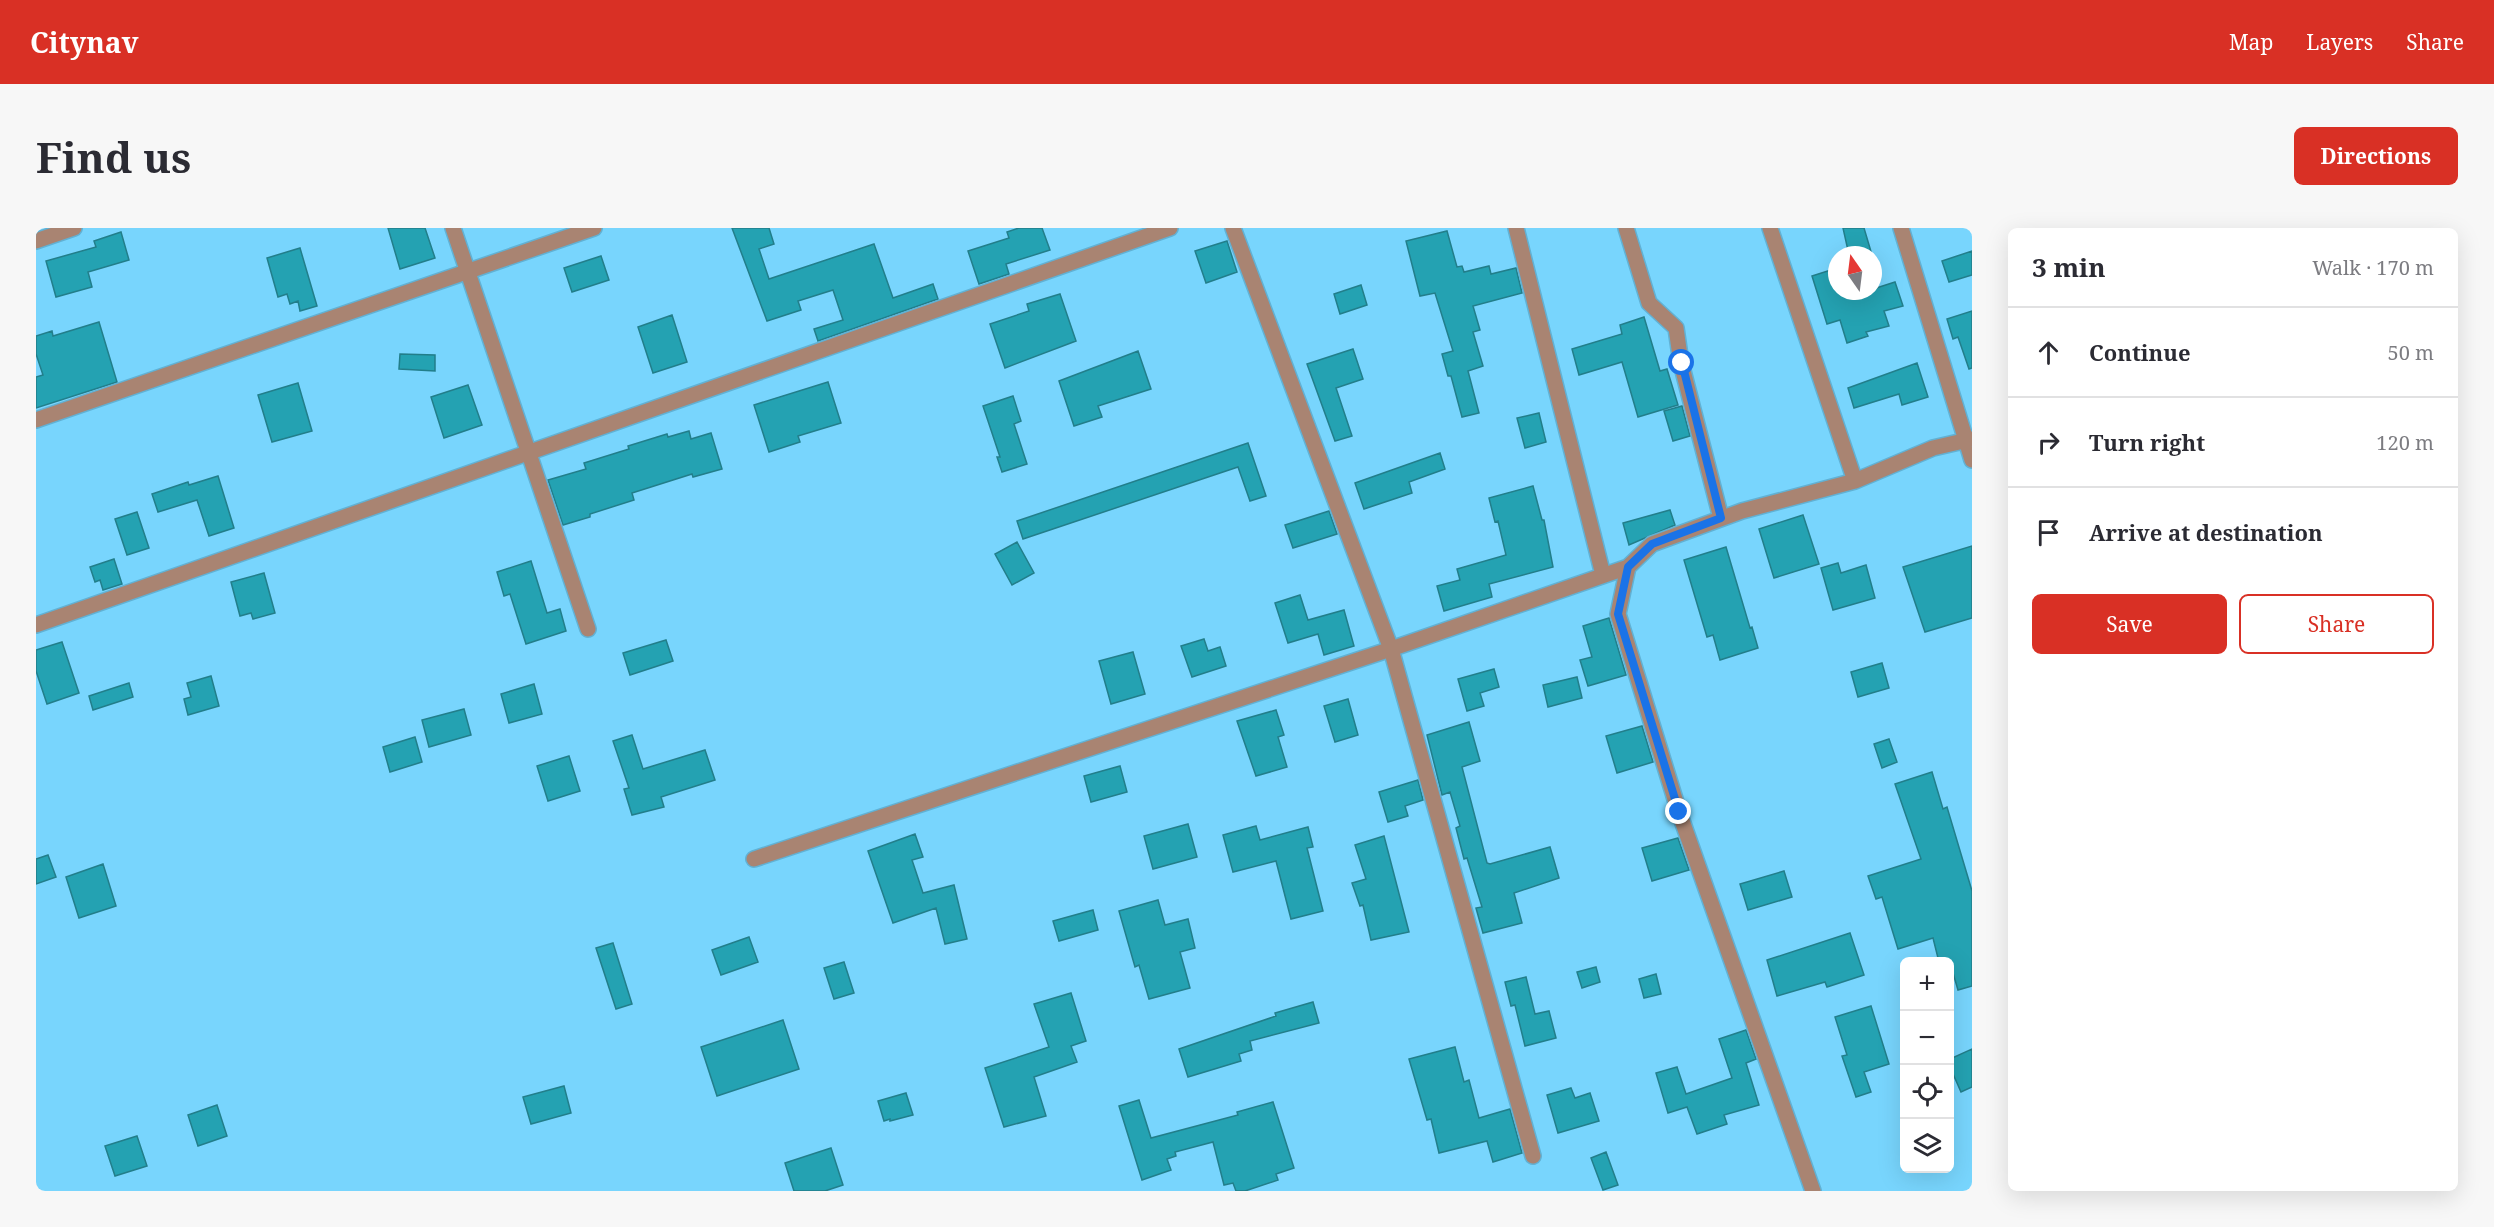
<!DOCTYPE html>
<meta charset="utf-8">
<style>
:root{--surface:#fff;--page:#f7f7f7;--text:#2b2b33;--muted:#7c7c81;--line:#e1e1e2;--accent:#d93025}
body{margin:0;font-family:"Noto Serif",serif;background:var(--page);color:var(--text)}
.controls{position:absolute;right:18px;bottom:18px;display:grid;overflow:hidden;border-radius:9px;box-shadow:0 6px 24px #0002}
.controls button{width:54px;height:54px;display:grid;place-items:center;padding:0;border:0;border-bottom:2px solid var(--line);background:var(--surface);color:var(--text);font:30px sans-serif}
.compass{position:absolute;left:1792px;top:18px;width:54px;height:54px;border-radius:50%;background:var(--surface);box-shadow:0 6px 24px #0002;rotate:346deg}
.stop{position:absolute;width:18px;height:18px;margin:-14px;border:4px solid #1a73e8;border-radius:50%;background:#fff}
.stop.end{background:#1a73e8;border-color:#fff;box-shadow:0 2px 6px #0008}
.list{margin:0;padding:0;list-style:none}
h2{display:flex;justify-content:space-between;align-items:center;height:78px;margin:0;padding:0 24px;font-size:26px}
h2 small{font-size:20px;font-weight:400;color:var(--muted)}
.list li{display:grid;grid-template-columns:39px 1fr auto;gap:18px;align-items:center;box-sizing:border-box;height:90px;padding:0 24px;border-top:2px solid var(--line)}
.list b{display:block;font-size:22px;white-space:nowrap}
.list em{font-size:20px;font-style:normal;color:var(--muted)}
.actions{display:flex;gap:12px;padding:18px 24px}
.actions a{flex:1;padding:14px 0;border:2px solid var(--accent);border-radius:9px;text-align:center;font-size:21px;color:var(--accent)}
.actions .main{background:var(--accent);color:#fff}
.icon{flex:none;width:33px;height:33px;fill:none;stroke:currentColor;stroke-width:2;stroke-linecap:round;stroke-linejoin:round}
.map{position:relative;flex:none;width:1936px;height:963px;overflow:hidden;border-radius:9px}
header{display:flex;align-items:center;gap:36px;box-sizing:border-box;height:84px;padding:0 30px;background:var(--accent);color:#fff}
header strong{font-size:28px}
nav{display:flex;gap:33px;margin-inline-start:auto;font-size:21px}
.intro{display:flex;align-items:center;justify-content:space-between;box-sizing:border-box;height:144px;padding:0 36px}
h1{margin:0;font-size:42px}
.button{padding:15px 27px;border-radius:9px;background:var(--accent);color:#fff;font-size:21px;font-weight:700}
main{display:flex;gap:36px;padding:0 36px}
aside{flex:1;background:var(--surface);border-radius:9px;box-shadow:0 6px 24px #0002}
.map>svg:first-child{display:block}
.building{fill:#24a2b2;stroke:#227e8a;stroke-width:1.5}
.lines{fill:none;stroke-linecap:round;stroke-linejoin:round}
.minor-casing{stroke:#61b1d4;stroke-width:18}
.minor{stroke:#a98472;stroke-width:15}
.route{stroke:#1a73e8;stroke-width:8}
</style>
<header>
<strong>Citynav</strong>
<nav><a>Map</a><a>Layers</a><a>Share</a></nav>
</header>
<div class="intro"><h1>Find us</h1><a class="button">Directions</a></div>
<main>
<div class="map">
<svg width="1936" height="963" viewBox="0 0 1936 963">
<rect width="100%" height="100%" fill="#78d5fd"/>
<path class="building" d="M 352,0 L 389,0 L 399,30 L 364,41 Z
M 696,0 L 733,0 L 738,16 L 723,21 L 733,51 L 838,16 L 857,70 L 897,56 L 902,71 L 782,113 L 778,101 L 807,92 L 797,62 L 762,73 L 765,82 L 731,93 Z
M 983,0 L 1006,0 L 1014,22 L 970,36 L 973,46 L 943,56 L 932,23 L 973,10 L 971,4 Z
M 1807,0 L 1828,0 L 1836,27 L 1813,27 Z
M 1411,3 L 1421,39 L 1426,38 L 1428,44 L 1453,38 L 1455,46 L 1480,40 L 1486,65 L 1437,78 L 1444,102 L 1437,104 L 1447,138 L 1432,143 L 1443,185 L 1426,189 L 1415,148 L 1412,148 L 1406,126 L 1417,123 L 1399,65 L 1384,68 L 1370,13 Z
M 85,4 L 93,32 L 52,44 L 56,59 L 20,69 L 10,33 L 60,19 L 58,13 Z
M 1191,13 L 1201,44 L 1170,55 L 1159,23 Z
M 264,20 L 281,78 L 264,83 L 262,73 L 254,76 L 251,66 L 242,69 L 231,30 Z
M 1936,23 L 1936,47 L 1913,54 L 1906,33 Z
M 565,28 L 573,52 L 536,64 L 528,40 Z
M 1801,40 L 1801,63 L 1837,63 L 1837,61 L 1859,54 L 1867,78 L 1848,83 L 1853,98 L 1830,104 L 1832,108 L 1811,115 L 1804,92 L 1791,96 L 1776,48 Z
M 1325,57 L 1331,77 L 1304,86 L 1298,66 Z
M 1024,66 L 1040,113 L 969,140 L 954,96 L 993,83 L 991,76 Z
M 1936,83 L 1936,140 L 1933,141 L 1922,109 L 1917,111 L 1911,91 Z
M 636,87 L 651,134 L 617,145 L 602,99 Z
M 1608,89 L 1624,143 L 1631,141 L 1642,177 L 1602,189 L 1586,134 L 1543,147 L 1536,121 L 1586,106 L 1584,97 Z
M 63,94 L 81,154 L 0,180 L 0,149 L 7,147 L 0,126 L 0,108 L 16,103 L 17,108 Z
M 1317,121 L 1327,151 L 1300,160 L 1316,208 L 1299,213 L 1271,136 Z
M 1102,123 L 1115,161 L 1062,178 L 1066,189 L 1038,198 L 1023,153 Z
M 364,126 L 399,127 L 399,143 L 363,141 Z
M 1881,135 L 1892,169 L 1866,177 L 1863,166 L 1818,180 L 1812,160 Z
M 792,154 L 805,195 L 762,208 L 764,214 L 733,224 L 718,177 Z
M 262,155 L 276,203 L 236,214 L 222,167 Z
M 432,157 L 446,197 L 408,210 L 395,169 Z
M 977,168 L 985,193 L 978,196 L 991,236 L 966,244 L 961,229 L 964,229 L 947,178 Z
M 1646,178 L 1654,208 L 1637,213 L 1628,183 Z
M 1503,185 L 1510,214 L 1489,220 L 1481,190 Z
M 653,203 L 655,211 L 675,205 L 686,241 L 657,249 L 656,246 L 596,265 L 598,272 L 554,286 L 554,289 L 527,297 L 512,252 L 550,241 L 548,235 L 593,221 L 592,218 L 631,206 L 632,209 Z
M 1212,215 L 1230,268 L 1214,273 L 1202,239 L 987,311 L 981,293 Z
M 1404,225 L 1409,241 L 1373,254 L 1376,265 L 1328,281 L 1319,255 Z
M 182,248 L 198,300 L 173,308 L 161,272 L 122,284 L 116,266 L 152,254 L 153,257 Z
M 1497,258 L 1506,292 L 1508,292 L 1517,339 L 1453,356 L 1456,369 L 1408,383 L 1401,358 L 1424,352 L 1421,341 L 1470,327 L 1462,293 L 1459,294 L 1453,270 Z
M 1634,282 L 1639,297 L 1593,317 L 1587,295 Z
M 1293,283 L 1301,306 L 1257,320 L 1249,297 Z
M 101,284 L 113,320 L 91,327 L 79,291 Z
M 1767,287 L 1783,336 L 1738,350 L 1723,301 Z
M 981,314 L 998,345 L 976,357 L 959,326 Z
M 1936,318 L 1936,390 L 1889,404 L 1867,339 Z
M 1690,319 L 1714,400 L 1716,399 L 1722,420 L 1684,432 L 1677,407 L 1671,409 L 1648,332 Z
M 78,331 L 86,356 L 67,362 L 64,352 L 59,354 L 54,339 Z
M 495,333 L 511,385 L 524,381 L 530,403 L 490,416 L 474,366 L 468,368 L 461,344 Z
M 1802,335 L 1805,345 L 1830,337 L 1839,370 L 1797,382 L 1785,340 Z
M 228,345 L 239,385 L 217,391 L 215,385 L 204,388 L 195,354 Z
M 1264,367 L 1272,392 L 1308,382 L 1318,418 L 1288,427 L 1282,406 L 1252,415 L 1239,375 Z
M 1573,390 L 1590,447 L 1552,458 L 1544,432 L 1556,429 L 1547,398 Z
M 1168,411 L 1172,423 L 1184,419 L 1190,438 L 1156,449 L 1145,418 Z
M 630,412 L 637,433 L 594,447 L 587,425 Z
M 26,414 L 43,465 L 11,476 L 0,443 L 0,422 Z
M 1097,424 L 1109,466 L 1075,476 L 1063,433 Z
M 1846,435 L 1853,460 L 1822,469 L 1815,444 Z
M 1458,441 L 1463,459 L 1444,465 L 1448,478 L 1431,483 L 1422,451 Z
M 175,448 L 183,478 L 152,487 L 148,471 L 155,469 L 151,455 Z
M 1541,449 L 1546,470 L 1512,479 L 1507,457 Z
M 93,455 L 97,469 L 57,482 L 53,468 Z
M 498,456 L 506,486 L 473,495 L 465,466 Z
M 1312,471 L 1322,507 L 1299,514 L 1288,478 Z
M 428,481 L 435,507 L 393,519 L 386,492 Z
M 1240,482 L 1248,507 L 1242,509 L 1251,539 L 1220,548 L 1201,493 Z
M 1433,494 L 1444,533 L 1426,539 L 1451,635 L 1454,636 L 1514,619 L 1523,650 L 1478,665 L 1486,695 L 1447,705 L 1440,680 L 1446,679 L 1431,630 L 1428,631 L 1420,600 L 1424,598 L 1414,564 L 1406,567 L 1391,507 Z
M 1606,498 L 1617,534 L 1581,545 L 1570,508 Z
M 596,507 L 607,541 L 669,522 L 679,552 L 625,569 L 628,579 L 596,587 L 588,561 L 593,560 L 577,513 Z
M 379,509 L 386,534 L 354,544 L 347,519 Z
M 1853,511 L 1861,534 L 1846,540 L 1838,516 Z
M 533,528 L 544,563 L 512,573 L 501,538 Z
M 1084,538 L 1091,564 L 1055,574 L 1048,548 Z
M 1896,544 L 1907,581 L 1911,579 L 1936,663 L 1936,758 L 1922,762 L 1917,745 L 1914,746 L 1914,734 L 1903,734 L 1897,710 L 1862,721 L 1846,669 L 1840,671 L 1832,648 L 1885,631 L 1859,556 Z
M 1382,552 L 1387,572 L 1369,578 L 1372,588 L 1352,594 L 1343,564 Z
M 1152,596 L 1161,629 L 1117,641 L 1108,608 Z
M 1220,598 L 1224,612 L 1272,599 L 1277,619 L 1271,620 L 1287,683 L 1255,691 L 1240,633 L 1197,644 L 1187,607 Z
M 879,606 L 887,629 L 876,632 L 887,665 L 918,657 L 931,711 L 909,716 L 900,680 L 857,695 L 832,623 Z
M 1348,608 L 1373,704 L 1335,712 L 1327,677 L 1324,678 L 1316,655 L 1330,651 L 1319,617 Z
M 1642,610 L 1653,642 L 1616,653 L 1606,620 Z
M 12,627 L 20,649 L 0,656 L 0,631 Z
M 67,636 L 80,678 L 43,690 L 30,649 Z
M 1748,643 L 1756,669 L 1712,682 L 1704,656 Z
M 1122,672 L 1129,697 L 1152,691 L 1159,720 L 1144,724 L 1154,760 L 1113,771 L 1103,737 L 1099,739 L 1083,683 Z
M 1057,682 L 1062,702 L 1023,713 L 1017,693 Z
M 1814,705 L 1828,747 L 1791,759 L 1789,754 L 1741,768 L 1731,732 Z
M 713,709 L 722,734 L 685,747 L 676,722 Z
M 577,715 L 596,776 L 580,781 L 560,720 Z
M 808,734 L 818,765 L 798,771 L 788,740 Z
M 1560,739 L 1564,754 L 1546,760 L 1541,744 Z
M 1620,746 L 1625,766 L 1608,770 L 1603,751 Z
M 1490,749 L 1499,786 L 1513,783 L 1520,810 L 1489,818 L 1479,777 L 1475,778 L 1469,754 Z
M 1035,765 L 1050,813 L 1035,818 L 1041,834 L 998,849 L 1010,888 L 968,899 L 949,840 L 1013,819 L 998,776 Z
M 1277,774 L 1283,795 L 1214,813 L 1216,822 L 1203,826 L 1205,833 L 1152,849 L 1143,821 L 1240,788 L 1239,785 Z
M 1835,778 L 1853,836 L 1828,844 L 1835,864 L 1820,869 L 1806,828 L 1811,827 L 1799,789 Z
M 747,792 L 763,841 L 681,868 L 665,819 Z
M 1710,802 L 1720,831 L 1710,835 L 1723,877 L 1688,887 L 1691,896 L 1661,906 L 1651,879 L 1632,885 L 1620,845 L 1641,839 L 1650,866 L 1696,850 L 1683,811 Z
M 1419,819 L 1428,854 L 1433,852 L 1443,890 L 1474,881 L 1486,925 L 1457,934 L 1451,913 L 1403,925 L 1395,891 L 1391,892 L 1373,831 Z
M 1936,821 L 1936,859 L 1925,864 L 1914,839 L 1914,831 Z
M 528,858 L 535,885 L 495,896 L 487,869 Z
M 1535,860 L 1539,870 L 1554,865 L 1563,893 L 1522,905 L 1511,867 Z
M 870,865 L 877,887 L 854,893 L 854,891 L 848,893 L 842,873 Z
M 1103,872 L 1115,910 L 1202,887 L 1201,884 L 1237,874 L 1258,940 L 1240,946 L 1242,952 L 1209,963 L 1200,963 L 1197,955 L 1188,957 L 1177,914 L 1139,924 L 1140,928 L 1131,931 L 1135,942 L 1106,952 L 1083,878 Z
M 181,877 L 191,908 L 162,918 L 152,887 Z
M 101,908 L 111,938 L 79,948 L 69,918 Z
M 795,920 L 807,957 L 789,963 L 758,963 L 749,935 Z
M 1570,924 L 1582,957 L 1567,962 L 1555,930 Z"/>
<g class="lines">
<defs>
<path id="minor" d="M 417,0 L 552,401
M 1197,0 L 1355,421 L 1497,928
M 1480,0 L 1567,347
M 1590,0 L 1613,75 L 1640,100 L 1645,135 L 1685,290
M 1734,0 L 1819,253 L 1706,283 L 1616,316 L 1592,339 L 1582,386 L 1643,584 L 1777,963
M 1865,0 L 1936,232
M 0,13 L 38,0
M 0,192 L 558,0
M 1819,253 L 1897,220 L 1936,211
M 0,397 L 1134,0
M 718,631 L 1355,421 L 1592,339"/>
</defs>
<use href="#minor" class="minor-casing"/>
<use href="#minor" class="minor"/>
</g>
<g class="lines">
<path class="route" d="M 1643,584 L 1582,386 L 1592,339 L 1616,316 L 1685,290 L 1646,135"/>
</g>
</svg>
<div class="controls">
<button>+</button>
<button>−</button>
<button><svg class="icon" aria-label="locate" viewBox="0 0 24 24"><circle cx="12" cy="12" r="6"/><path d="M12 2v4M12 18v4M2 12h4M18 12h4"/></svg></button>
<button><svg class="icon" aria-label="layers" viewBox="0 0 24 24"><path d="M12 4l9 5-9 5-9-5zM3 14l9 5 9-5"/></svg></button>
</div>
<svg class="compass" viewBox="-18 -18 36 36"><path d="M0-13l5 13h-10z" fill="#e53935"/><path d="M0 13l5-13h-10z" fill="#7c7c81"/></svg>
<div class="stop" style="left:1646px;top:135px"></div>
<div class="stop end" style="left:1643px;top:584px"></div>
</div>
<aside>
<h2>3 min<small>Walk · 170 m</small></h2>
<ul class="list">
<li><svg class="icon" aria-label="ahead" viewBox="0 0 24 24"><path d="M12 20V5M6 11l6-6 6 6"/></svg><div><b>Continue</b></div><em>50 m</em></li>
<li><svg class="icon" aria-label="right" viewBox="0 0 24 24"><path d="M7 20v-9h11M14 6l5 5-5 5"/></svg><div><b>Turn right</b></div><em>120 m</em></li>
<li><svg class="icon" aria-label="arrive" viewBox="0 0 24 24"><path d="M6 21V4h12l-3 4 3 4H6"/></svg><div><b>Arrive at destination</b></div></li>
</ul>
<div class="actions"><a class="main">Save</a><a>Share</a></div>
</aside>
</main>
